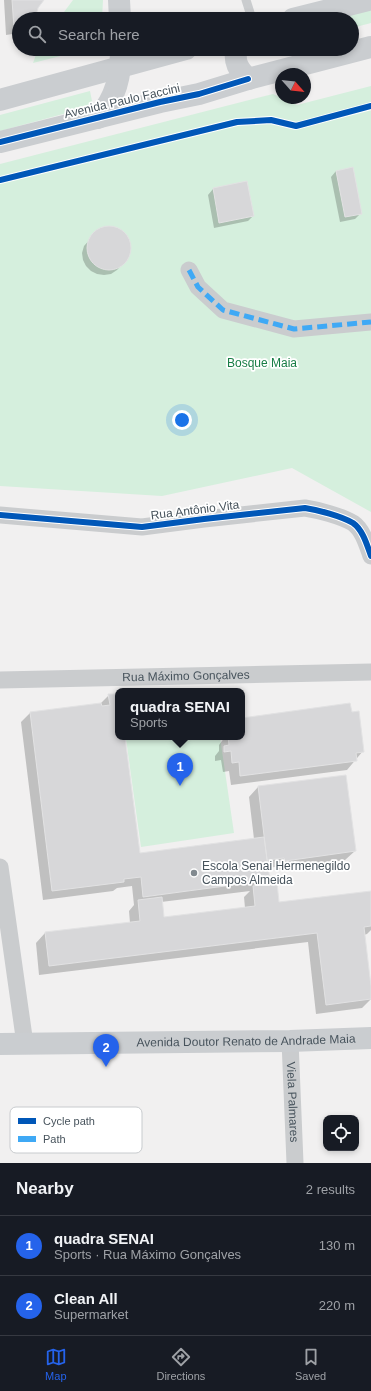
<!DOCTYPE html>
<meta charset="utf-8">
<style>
:root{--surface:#171b24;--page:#242831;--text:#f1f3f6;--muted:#9ea1a6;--line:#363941;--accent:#2563eb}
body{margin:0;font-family:Arial,sans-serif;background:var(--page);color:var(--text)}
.controls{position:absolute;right:12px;bottom:12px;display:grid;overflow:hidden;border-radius:8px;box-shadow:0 2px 6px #0003}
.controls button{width:36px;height:36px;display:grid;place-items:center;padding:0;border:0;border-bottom:1px solid var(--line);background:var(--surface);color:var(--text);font:20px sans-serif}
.compass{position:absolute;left:275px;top:68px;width:36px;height:36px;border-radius:50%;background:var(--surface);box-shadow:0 2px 6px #0003;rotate:117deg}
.you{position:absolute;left:182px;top:420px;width:14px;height:14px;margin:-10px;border:3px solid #fff;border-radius:50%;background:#1a73e8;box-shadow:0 0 0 6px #1a73e833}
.badge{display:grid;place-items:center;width:26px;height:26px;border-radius:50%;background:var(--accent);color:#fff;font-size:13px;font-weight:700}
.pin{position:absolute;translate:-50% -33px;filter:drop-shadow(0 1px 2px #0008)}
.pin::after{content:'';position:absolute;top:21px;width:14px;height:12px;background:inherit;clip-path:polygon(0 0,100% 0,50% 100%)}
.popup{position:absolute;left:115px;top:688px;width:130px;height:52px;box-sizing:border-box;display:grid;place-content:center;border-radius:8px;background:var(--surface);filter:drop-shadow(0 1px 3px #0005);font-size:13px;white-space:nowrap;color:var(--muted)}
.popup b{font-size:15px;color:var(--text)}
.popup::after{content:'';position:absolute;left:50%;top:100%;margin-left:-8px;border:8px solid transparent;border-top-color:var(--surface)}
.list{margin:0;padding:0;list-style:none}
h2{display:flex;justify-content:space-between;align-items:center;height:52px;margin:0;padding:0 16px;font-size:17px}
h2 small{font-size:13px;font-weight:400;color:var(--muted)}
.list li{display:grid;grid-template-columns:26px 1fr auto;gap:12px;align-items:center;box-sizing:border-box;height:60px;padding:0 16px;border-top:1px solid var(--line)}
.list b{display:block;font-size:15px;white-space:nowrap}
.list p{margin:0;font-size:13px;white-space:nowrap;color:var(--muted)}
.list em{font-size:13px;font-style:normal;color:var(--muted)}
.icon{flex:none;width:22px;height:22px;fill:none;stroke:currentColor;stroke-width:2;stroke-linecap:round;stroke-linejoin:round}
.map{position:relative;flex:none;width:371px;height:1163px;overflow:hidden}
.search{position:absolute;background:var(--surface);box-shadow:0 2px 6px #0003;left:12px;right:12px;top:12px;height:44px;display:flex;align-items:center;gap:10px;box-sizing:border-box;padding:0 14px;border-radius:22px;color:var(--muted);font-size:15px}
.sheet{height:172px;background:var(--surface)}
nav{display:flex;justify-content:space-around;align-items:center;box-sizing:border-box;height:56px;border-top:1px solid var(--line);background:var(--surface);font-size:11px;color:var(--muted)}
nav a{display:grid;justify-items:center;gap:2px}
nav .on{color:var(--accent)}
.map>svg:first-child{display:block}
.green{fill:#d5efdd}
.shadow{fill:#0003;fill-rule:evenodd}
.building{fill:#d7d7d9;stroke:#e2e2e3}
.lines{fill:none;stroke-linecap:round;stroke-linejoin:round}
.lane{stroke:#caccce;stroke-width:9}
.street{stroke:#caccce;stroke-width:17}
.secondary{stroke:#cacdd0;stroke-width:22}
.quiet{stroke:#3fa9f5;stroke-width:5;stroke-dasharray:10 5;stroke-linecap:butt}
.cycleway-casing{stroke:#fff;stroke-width:8}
.cycleway{stroke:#0057b8;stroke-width:6}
.poi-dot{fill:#828a90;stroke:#fff;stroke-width:1.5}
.labels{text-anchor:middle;stroke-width:3.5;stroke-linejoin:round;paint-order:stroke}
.street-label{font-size:12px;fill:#47535c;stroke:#fff}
.park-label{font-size:12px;fill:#187d45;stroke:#fff}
.poi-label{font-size:12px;fill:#47535c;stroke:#fff;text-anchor:start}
.key{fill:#fff;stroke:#c8cbce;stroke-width:1}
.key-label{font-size:11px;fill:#47535c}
</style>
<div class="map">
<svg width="371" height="1163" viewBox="0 0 371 1163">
<rect width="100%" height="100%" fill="#f1f0f0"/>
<path class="green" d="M 73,0 L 103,0 L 102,19 L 57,19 L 61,16 Z
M 371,7 L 371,23 L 352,28 L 352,19 L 325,19 Z
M 38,49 L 88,49 L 33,63 Z
M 371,86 L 371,512 L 292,468 L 162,496 L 0,486 L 0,164 L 273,94 L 297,105 Z
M 90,91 L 93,106 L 0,131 L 0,115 Z
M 142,737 L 220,737 L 234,833 L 141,847 L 126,739 Z"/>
<path class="shadow" d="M 4,0 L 43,0 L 37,7 L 34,19 L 19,19 L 19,33 L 6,35 Z
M 336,171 L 361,213 L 355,219 L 340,222 L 331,177 Z
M 246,182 L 253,216 L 248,221 L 214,228 L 208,195 L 213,189 Z
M 105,227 L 112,227 L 118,229 L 124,233 L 128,239 L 130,245 L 130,252 L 127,259 L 117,270 L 111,274 L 104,275 L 97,274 L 91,271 L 86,266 L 83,260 L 82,253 L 84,246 L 93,236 L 99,230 Z
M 109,695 L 116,705 L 118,704 L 118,737 L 124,737 L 139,854 L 254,839 L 249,797 L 258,787 L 345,776 L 355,851 L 345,860 L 276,870 L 275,867 L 267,868 L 269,880 L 263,886 L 278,903 L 371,892 L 371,930 L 367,934 L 364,935 L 371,999 L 362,1008 L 316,1014 L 308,942 L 39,975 L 36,943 L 45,933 L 130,923 L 129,911 L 134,905 L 132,886 L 117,888 L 113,891 L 43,900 L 21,722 L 30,713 L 100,704 ZM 250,891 L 244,897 L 245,908 L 163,918 L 161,902 Z
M 242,719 L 363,751 L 347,770 L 231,785 L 229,771 L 223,772 L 221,760 L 215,761 L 215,756 L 219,751 L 219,745 L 225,737 L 242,737 Z"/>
<path class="building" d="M 12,0 L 44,0 L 38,8 L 35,19 L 19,19 L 19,27 L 14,28 Z
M 353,167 L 362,214 L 345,217 L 336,171 Z
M 247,181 L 254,216 L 219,223 L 213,188 Z
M87 248a22 22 0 1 1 44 0a22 22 0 1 1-44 0Z
M 108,694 L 116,694 L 117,703 L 118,703 L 118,737 L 125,737 L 140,853 L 264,837 L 270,880 L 143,897 L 141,877 L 124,879 L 124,882 L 52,891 L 30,712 L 101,703 L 102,706 L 110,705 Z
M 350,703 L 352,712 L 359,711 L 364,752 L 356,753 L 357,761 L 240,776 L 239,762 L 232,763 L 231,751 L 224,752 L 224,746 L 229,745 L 228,737 L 242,737 L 242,718 Z
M 346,775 L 356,851 L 285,861 L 284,858 L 267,860 L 258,786 Z
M 277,883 L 279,902 L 371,891 L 371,926 L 364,927 L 371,986 L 371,999 L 326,1005 L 317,933 L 49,966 L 45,932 L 140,921 L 138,900 L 162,897 L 164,917 L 255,906 L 253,886 Z"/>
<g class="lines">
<path class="lane" d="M 246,0 L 252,19"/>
<g class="street">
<path d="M 189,270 L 198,287 L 223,310 L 294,329 L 371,322"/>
<path d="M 0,515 L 142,527 L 204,519 L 305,508 C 318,510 341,516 353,523 C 363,530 367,545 371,556"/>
<path id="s1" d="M 0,680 L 371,672"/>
<path d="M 0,867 L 25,1044"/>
<path id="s2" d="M 290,1041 L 295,1163"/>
</g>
<g class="secondary">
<path d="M 119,0 L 120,19"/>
<path d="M 293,19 L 368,0"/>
<path d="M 237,49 C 233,62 239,70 248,79"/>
<path d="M 0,100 L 186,49"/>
<path d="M 98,118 C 116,98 121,75 121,49"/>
<path d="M 0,142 L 160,102 L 199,94 L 248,79 L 371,47"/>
<path id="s3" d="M 0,1044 L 290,1041 L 371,1038"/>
</g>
<path class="quiet" d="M 189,270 L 198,287 L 223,310 L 294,329 L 371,322"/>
<defs>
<path id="cycleway" d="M 0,142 L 160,102 L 199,94 L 248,79
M 0,180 L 237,122 L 271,120 L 296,126 L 371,106
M 0,515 L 142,527 L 204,519 L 305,508 C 318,510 341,516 353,523 C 363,530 367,545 371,556"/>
</defs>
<use href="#cycleway" class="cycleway-casing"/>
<use href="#cycleway" class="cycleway"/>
</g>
<circle class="poi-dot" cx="194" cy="873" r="4"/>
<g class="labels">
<g class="street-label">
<text transform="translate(122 101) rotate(-13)" y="4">Avenida Paulo Faccini</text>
<text transform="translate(195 510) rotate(-7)" y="4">Rua Antônio Vita</text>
<text dy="4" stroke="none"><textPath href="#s1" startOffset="186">Rua Máximo Gonçalves</textPath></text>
<text dy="4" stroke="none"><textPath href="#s3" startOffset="246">Avenida Doutor Renato de Andrade Maia</textPath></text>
<text dy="4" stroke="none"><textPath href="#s2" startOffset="61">Viela Palmares</textPath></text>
</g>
<g class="park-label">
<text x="262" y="367">Bosque Maia</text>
</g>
<g class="poi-label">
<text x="202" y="870">Escola Senai Hermenegildo<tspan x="202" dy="14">Campos Almeida</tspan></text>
</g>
</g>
<rect x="10" y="1107" width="132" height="46" rx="6" class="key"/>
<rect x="18" y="1118" width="18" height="6" fill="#0057b8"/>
<rect x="18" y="1136" width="18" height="6" fill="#3fa9f5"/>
<g class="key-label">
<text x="43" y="1125">Cycle path</text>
<text x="43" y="1143">Path</text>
</g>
</svg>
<div class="controls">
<button><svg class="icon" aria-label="locate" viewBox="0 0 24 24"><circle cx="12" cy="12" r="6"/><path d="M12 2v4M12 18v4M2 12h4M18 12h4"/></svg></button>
</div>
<svg class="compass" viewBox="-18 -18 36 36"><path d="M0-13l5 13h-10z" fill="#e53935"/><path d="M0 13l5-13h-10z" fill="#9ea1a6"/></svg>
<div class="you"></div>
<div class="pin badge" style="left:180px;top:786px">1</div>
<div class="popup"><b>quadra SENAI</b>Sports</div>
<div class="pin badge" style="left:106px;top:1067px">2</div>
<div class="search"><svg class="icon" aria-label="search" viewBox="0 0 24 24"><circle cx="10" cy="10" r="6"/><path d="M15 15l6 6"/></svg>Search here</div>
</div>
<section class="sheet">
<h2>Nearby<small>2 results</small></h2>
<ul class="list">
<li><span class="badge">1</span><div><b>quadra SENAI</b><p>Sports · Rua Máximo Gonçalves</p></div><em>130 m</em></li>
<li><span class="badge">2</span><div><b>Clean All</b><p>Supermarket</p></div><em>220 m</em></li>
</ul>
</section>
<nav>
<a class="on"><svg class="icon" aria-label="map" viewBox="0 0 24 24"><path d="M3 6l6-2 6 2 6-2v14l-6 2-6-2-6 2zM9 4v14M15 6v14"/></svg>Map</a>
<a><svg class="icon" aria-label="directions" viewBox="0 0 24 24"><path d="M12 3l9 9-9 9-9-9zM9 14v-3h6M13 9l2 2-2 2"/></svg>Directions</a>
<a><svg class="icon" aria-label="saved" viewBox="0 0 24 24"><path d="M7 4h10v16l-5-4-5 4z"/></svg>Saved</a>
</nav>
